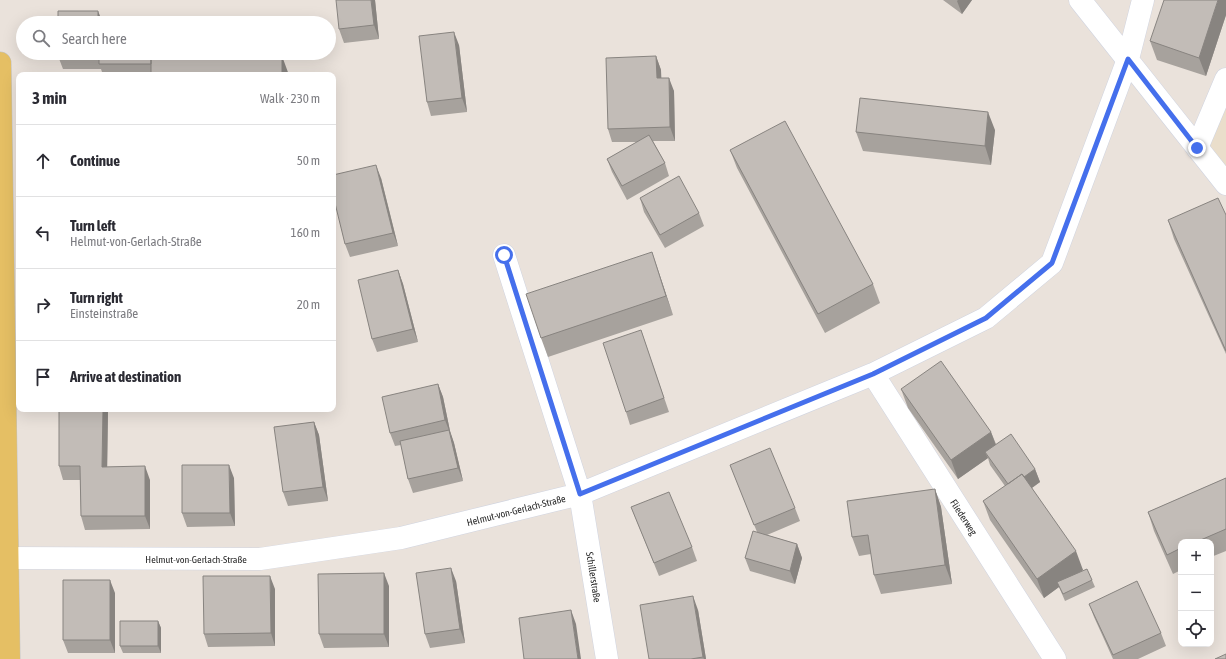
<!DOCTYPE html>
<meta charset="utf-8">
<style>
:root{--surface:#fff;--page:#f2f2f3;--text:#2b2b33;--muted:#7c7c81;--line:#e1e1e2}
body{margin:0;font-family:"Asap Condensed",sans-serif;background:var(--page);color:var(--text)}
.controls{position:absolute;right:12px;bottom:12px;display:grid;overflow:hidden;border-radius:8px;box-shadow:0 4px 16px #0002}
.controls button{width:36px;height:36px;display:grid;place-items:center;padding:0;border:0;border-bottom:1px solid var(--line);background:var(--surface);color:var(--text);font:20px sans-serif}
.stop{position:absolute;width:12px;height:12px;margin:-9px;border:3px solid #456fec;border-radius:50%;background:#fff}
.stop.end{background:#456fec;border-color:#fff;box-shadow:0 1px 4px #0008}
.list{margin:0;padding:0;list-style:none}
h2{display:flex;justify-content:space-between;align-items:center;height:52px;margin:0;padding:0 16px;font-size:17px}
h2 small{font-size:13px;font-weight:400;color:var(--muted)}
.list li{display:grid;grid-template-columns:26px 1fr auto;gap:12px;align-items:center;box-sizing:border-box;height:72px;padding:0 16px;border-top:1px solid var(--line)}
.list b{display:block;font-size:15px;white-space:nowrap}
.list p{margin:0;font-size:13px;white-space:nowrap;color:var(--muted)}
.list em{font-size:13px;font-style:normal;color:var(--muted)}
.icon{flex:none;width:22px;height:22px;fill:none;stroke:currentColor;stroke-width:2;stroke-linecap:round;stroke-linejoin:round}
.map{position:relative;flex:none;width:1226px;height:659px;overflow:hidden}
.search{position:absolute;background:var(--surface);box-shadow:0 4px 16px #0002;left:16px;top:16px;width:320px;height:44px;display:flex;align-items:center;gap:10px;box-sizing:border-box;padding:0 14px;border-radius:22px;color:var(--muted);font-size:15px}
.panel{position:absolute;background:var(--surface);box-shadow:0 4px 16px #0002;left:16px;top:72px;width:320px;height:340px;border-radius:8px}
.map>svg:first-child{display:block}
.education{fill:#eadecb}
.lines{fill:none;stroke-linecap:round;stroke-linejoin:round}
.minor-casing{stroke:#d0d4e0;stroke-width:23}
.major-casing{stroke:#c3c3c3;stroke-width:23}
.minor{stroke:#fff;stroke-width:22}
.major{stroke:#e5bf64;stroke-width:22}
.wall{fill:#a7a29d}
.shaded-wall{fill:#888480}
.building{fill:#c2bcb7;stroke:#888480}
.route{stroke:#456fec;stroke-width:5}
.labels{text-anchor:middle;stroke-width:4;stroke-linejoin:round;paint-order:stroke}
.street-label{font-size:10px;fill:#282828;stroke:#fff}
</style>
<div class="map">
<svg width="1226" height="659" viewBox="0 0 1226 659">
<rect width="100%" height="100%" fill="#eae2db"/>
<path class="education" d="M 1226,79 L 1226,184 L 1197,148 Z"/>
<g class="lines">
<defs>
<path id="minor" d="M 1080,0 L 1226,184
M 1197,148 L 1226,79
M 504,255 L 580,494 L 607,659
M 873,374 L 1055,659
M 7,558 L 260,559 L 401,538 L 580,494 L 873,374 L 986,318 L 1052,263 L 1128,59 L 1143,0"/>
<path id="major" d="M 0,63 L 9,659"/>
</defs>
<use href="#minor" class="minor-casing"/>
<use href="#major" class="major-casing"/>
<use href="#minor" class="minor"/>
<use href="#major" class="major"/>
</g>
<path class="wall" d="M 375,0 L 379,39 L 344,43 L 339,29 Z
M 943,0 L 972,0 L 962,14 Z
M 1226,0 L 1226,15 L 1206,76 L 1157,60 L 1150,41 Z
M 459,45 L 467,112 L 431,116 L 427,102 Z
M 58,56 L 225,57 L 289,75 L 103,75 L 101,69 L 63,69 Z
M 656,56 L 661,70 L 661,78 L 674,91 L 675,141 L 653,141 L 665,163 L 669,176 L 627,200 L 612,172 L 607,159 L 638,142 L 612,142 L 608,129 Z
M 995,130 L 991,165 L 863,151 L 856,132 Z
M 730,150 L 873,284 L 880,303 L 825,333 L 737,168 Z
M 381,178 L 398,246 L 350,257 L 345,244 Z
M 640,198 L 699,213 L 704,226 L 665,248 L 644,212 Z
M 1226,215 L 1226,354 L 1174,239 L 1168,220 Z
M 652,252 L 673,315 L 548,357 L 541,338 Z
M 398,270 L 403,284 L 418,342 L 377,352 L 372,339 Z
M 641,330 L 669,412 L 630,425 L 626,412 Z
M 438,384 L 443,397 L 450,431 L 454,443 L 463,481 L 413,493 L 408,479 L 401,445 L 395,446 L 390,433 Z
M 901,389 L 991,432 L 996,444 L 1035,469 L 1040,482 L 1032,488 L 1083,570 L 1081,572 L 1092,580 L 1095,587 L 1065,601 L 1059,587 L 1044,598 L 990,520 L 983,501 L 1005,486 L 990,465 L 988,458 L 958,479 L 908,408 Z
M 108,409 L 107,467 L 150,480 L 150,529 L 85,530 L 81,516 L 80,480 L 63,480 L 59,466 Z
M 314,422 L 319,435 L 328,501 L 288,506 L 283,492 Z
M 730,465 L 795,508 L 800,521 L 767,535 L 797,544 L 802,558 L 795,584 L 750,571 L 745,558 L 757,532 Z
M 234,478 L 235,526 L 187,527 L 182,513 Z
M 1226,478 L 1226,551 L 1211,557 L 1211,542 L 1181,542 L 1181,570 L 1173,574 L 1154,531 L 1148,512 Z
M 935,489 L 941,507 L 952,584 L 881,594 L 874,575 L 871,554 L 859,556 L 852,537 Z
M 631,507 L 692,547 L 697,561 L 659,576 Z
M 456,581 L 465,643 L 430,648 L 425,634 Z
M 389,586 L 389,647 L 324,648 L 319,634 Z
M 275,589 L 275,646 L 208,647 L 204,634 Z
M 115,593 L 115,653 L 68,653 L 63,640 Z
M 1089,604 L 1161,633 L 1166,646 L 1138,659 L 1113,659 L 1094,617 Z
M 698,610 L 706,659 L 649,659 Z
M 158,621 L 161,628 L 161,653 L 123,653 L 120,646 Z"/>
<path class="shaded-wall" d="M 371,0 L 375,0 L 379,39 L 374,25 Z
M 958,0 L 972,0 L 962,14 L 957,1 Z
M 1218,0 L 1226,0 L 1226,15 L 1206,76 L 1199,58 Z
M 98,11 L 103,23 L 98,23 Z
M 454,32 L 459,45 L 467,112 L 462,98 Z
M 218,53 L 225,53 L 225,75 L 218,57 Z
M 282,56 L 289,75 L 282,75 Z
M 656,56 L 661,70 L 662,92 L 657,78 Z
M 669,78 L 674,91 L 675,141 L 670,127 Z
M 988,112 L 995,130 L 991,165 L 985,146 Z
M 376,165 L 381,178 L 398,246 L 393,233 Z
M 652,252 L 673,315 L 666,296 Z
M 398,270 L 403,284 L 418,342 L 413,329 Z
M 438,384 L 443,397 L 450,431 L 454,443 L 463,481 L 458,468 L 450,433 L 445,420 Z
M 103,409 L 108,409 L 107,480 L 102,467 Z
M 314,422 L 319,435 L 328,501 L 323,487 Z
M 991,432 L 998,451 L 985,452 L 988,458 L 958,479 L 951,460 Z
M 229,465 L 234,478 L 235,526 L 230,513 Z
M 145,466 L 150,480 L 150,529 L 145,516 Z
M 1035,469 L 1040,482 L 1015,500 L 1010,486 Z
M 935,489 L 941,507 L 952,584 L 945,565 Z
M 797,544 L 802,558 L 795,584 L 790,571 Z
M 1076,551 L 1083,570 L 1059,587 L 1057,582 L 1059,587 L 1044,598 L 1037,579 Z
M 451,568 L 456,581 L 465,643 L 460,629 Z
M 384,573 L 389,586 L 389,647 L 384,634 Z
M 270,576 L 275,589 L 275,646 L 271,633 Z
M 110,580 L 115,593 L 115,653 L 110,640 Z
M 693,596 L 698,610 L 706,659 L 704,659 L 703,657 Z
M 571,610 L 576,624 L 581,659 L 578,659 Z
M 158,621 L 161,628 L 161,653 L 158,646 Z"/>
<path class="building" d="M 336,0 L 371,0 L 374,25 L 339,29 Z
M 1164,0 L 1218,0 L 1199,58 L 1150,41 Z
M 58,11 L 98,11 L 98,23 L 58,23 Z
M 454,32 L 462,98 L 427,102 L 419,36 Z
M 58,53 L 151,53 L 151,64 L 99,64 L 99,56 L 58,56 Z
M 151,53 L 218,53 L 218,57 L 282,56 L 282,75 L 151,75 Z
M 656,56 L 657,78 L 669,78 L 670,127 L 608,129 L 606,58 Z
M 860,98 L 988,112 L 985,146 L 856,132 Z
M 785,121 L 873,284 L 818,314 L 730,150 Z
M 649,135 L 665,163 L 622,186 L 607,159 Z
M 376,165 L 393,233 L 345,244 L 333,195 L 333,175 Z
M 679,176 L 699,213 L 660,235 L 640,198 Z
M 1218,198 L 1226,215 L 1226,351 L 1168,220 Z
M 652,252 L 666,296 L 541,338 L 526,294 Z
M 398,270 L 413,329 L 372,339 L 358,280 Z
M 641,330 L 664,398 L 626,412 L 603,343 Z
M 941,361 L 991,432 L 951,460 L 901,389 Z
M 438,384 L 445,420 L 390,433 L 382,397 Z
M 59,409 L 103,409 L 102,467 L 145,466 L 145,516 L 81,516 L 80,466 L 59,466 Z
M 314,422 L 323,487 L 283,492 L 274,427 Z
M 449,430 L 458,468 L 408,479 L 400,441 Z
M 1011,434 L 1035,469 L 1024,477 L 1022,474 L 1008,484 L 985,452 Z
M 770,448 L 795,508 L 754,525 L 730,465 Z
M 182,465 L 229,465 L 230,513 L 182,513 Z
M 1022,474 L 1076,551 L 1037,579 L 983,501 Z
M 1226,478 L 1226,529 L 1196,542 L 1181,542 L 1181,548 L 1167,555 L 1148,512 Z
M 935,489 L 945,565 L 874,575 L 868,535 L 852,537 L 847,501 Z
M 669,492 L 692,547 L 654,563 L 631,507 Z
M 753,531 L 797,544 L 790,571 L 745,558 Z
M 451,568 L 460,629 L 425,634 L 416,573 Z
M 1087,569 L 1092,580 L 1063,594 L 1057,582 Z
M 384,573 L 384,634 L 319,634 L 318,574 Z
M 203,576 L 270,576 L 271,633 L 204,634 Z
M 63,580 L 110,580 L 110,640 L 63,640 Z
M 1137,581 L 1161,633 L 1113,655 L 1089,604 Z
M 693,596 L 703,657 L 691,659 L 649,659 L 640,605 Z
M 571,610 L 578,659 L 524,659 L 519,618 Z
M 120,621 L 158,621 L 158,646 L 120,646 Z
M 1226,654 L 1226,659 L 1215,659 Z"/>
<g class="lines">
<path class="route" d="M 504,255 L 580,494 L 824,394 L 873,374 L 986,318 L 1052,263 L 1128,59 L 1197,148"/>
</g>
<g class="labels">
<g class="street-label">
<text transform="translate(516 510) rotate(-14)" y="4">Helmut-von-Gerlach-Straße</text>
<text transform="translate(964 517) rotate(57)" y="4">Fliederweg</text>
<text x="196" y="563">Helmut-von-Gerlach-Straße</text>
<text transform="translate(594 577) rotate(81)" y="4">Schillerstraße</text>
</g>
</g>
</svg>
<div class="controls">
<button>+</button>
<button>−</button>
<button><svg class="icon" aria-label="locate" viewBox="0 0 24 24"><circle cx="12" cy="12" r="6"/><path d="M12 2v4M12 18v4M2 12h4M18 12h4"/></svg></button>
</div>
<div class="stop" style="left:504px;top:255px"></div>
<div class="stop end" style="left:1197px;top:148px"></div>
<div class="search"><svg class="icon" aria-label="search" viewBox="0 0 24 24"><circle cx="10" cy="10" r="6"/><path d="M15 15l6 6"/></svg>Search here</div>
<section class="panel">
<h2>3 min<small>Walk · 230 m</small></h2>
<ul class="list">
<li><svg class="icon" aria-label="ahead" viewBox="0 0 24 24"><path d="M12 20V5M6 11l6-6 6 6"/></svg><div><b>Continue</b></div><em>50 m</em></li>
<li><svg class="icon" aria-label="left" viewBox="0 0 24 24"><path d="M17 20v-9H6M10 6l-5 5 5 5"/></svg><div><b>Turn left</b><p>Helmut-von-Gerlach-Straße</p></div><em>160 m</em></li>
<li><svg class="icon" aria-label="right" viewBox="0 0 24 24"><path d="M7 20v-9h11M14 6l5 5-5 5"/></svg><div><b>Turn right</b><p>Einsteinstraße</p></div><em>20 m</em></li>
<li><svg class="icon" aria-label="arrive" viewBox="0 0 24 24"><path d="M6 21V4h12l-3 4 3 4H6"/></svg><div><b>Arrive at destination</b></div></li>
</ul>
</section>
</div>
